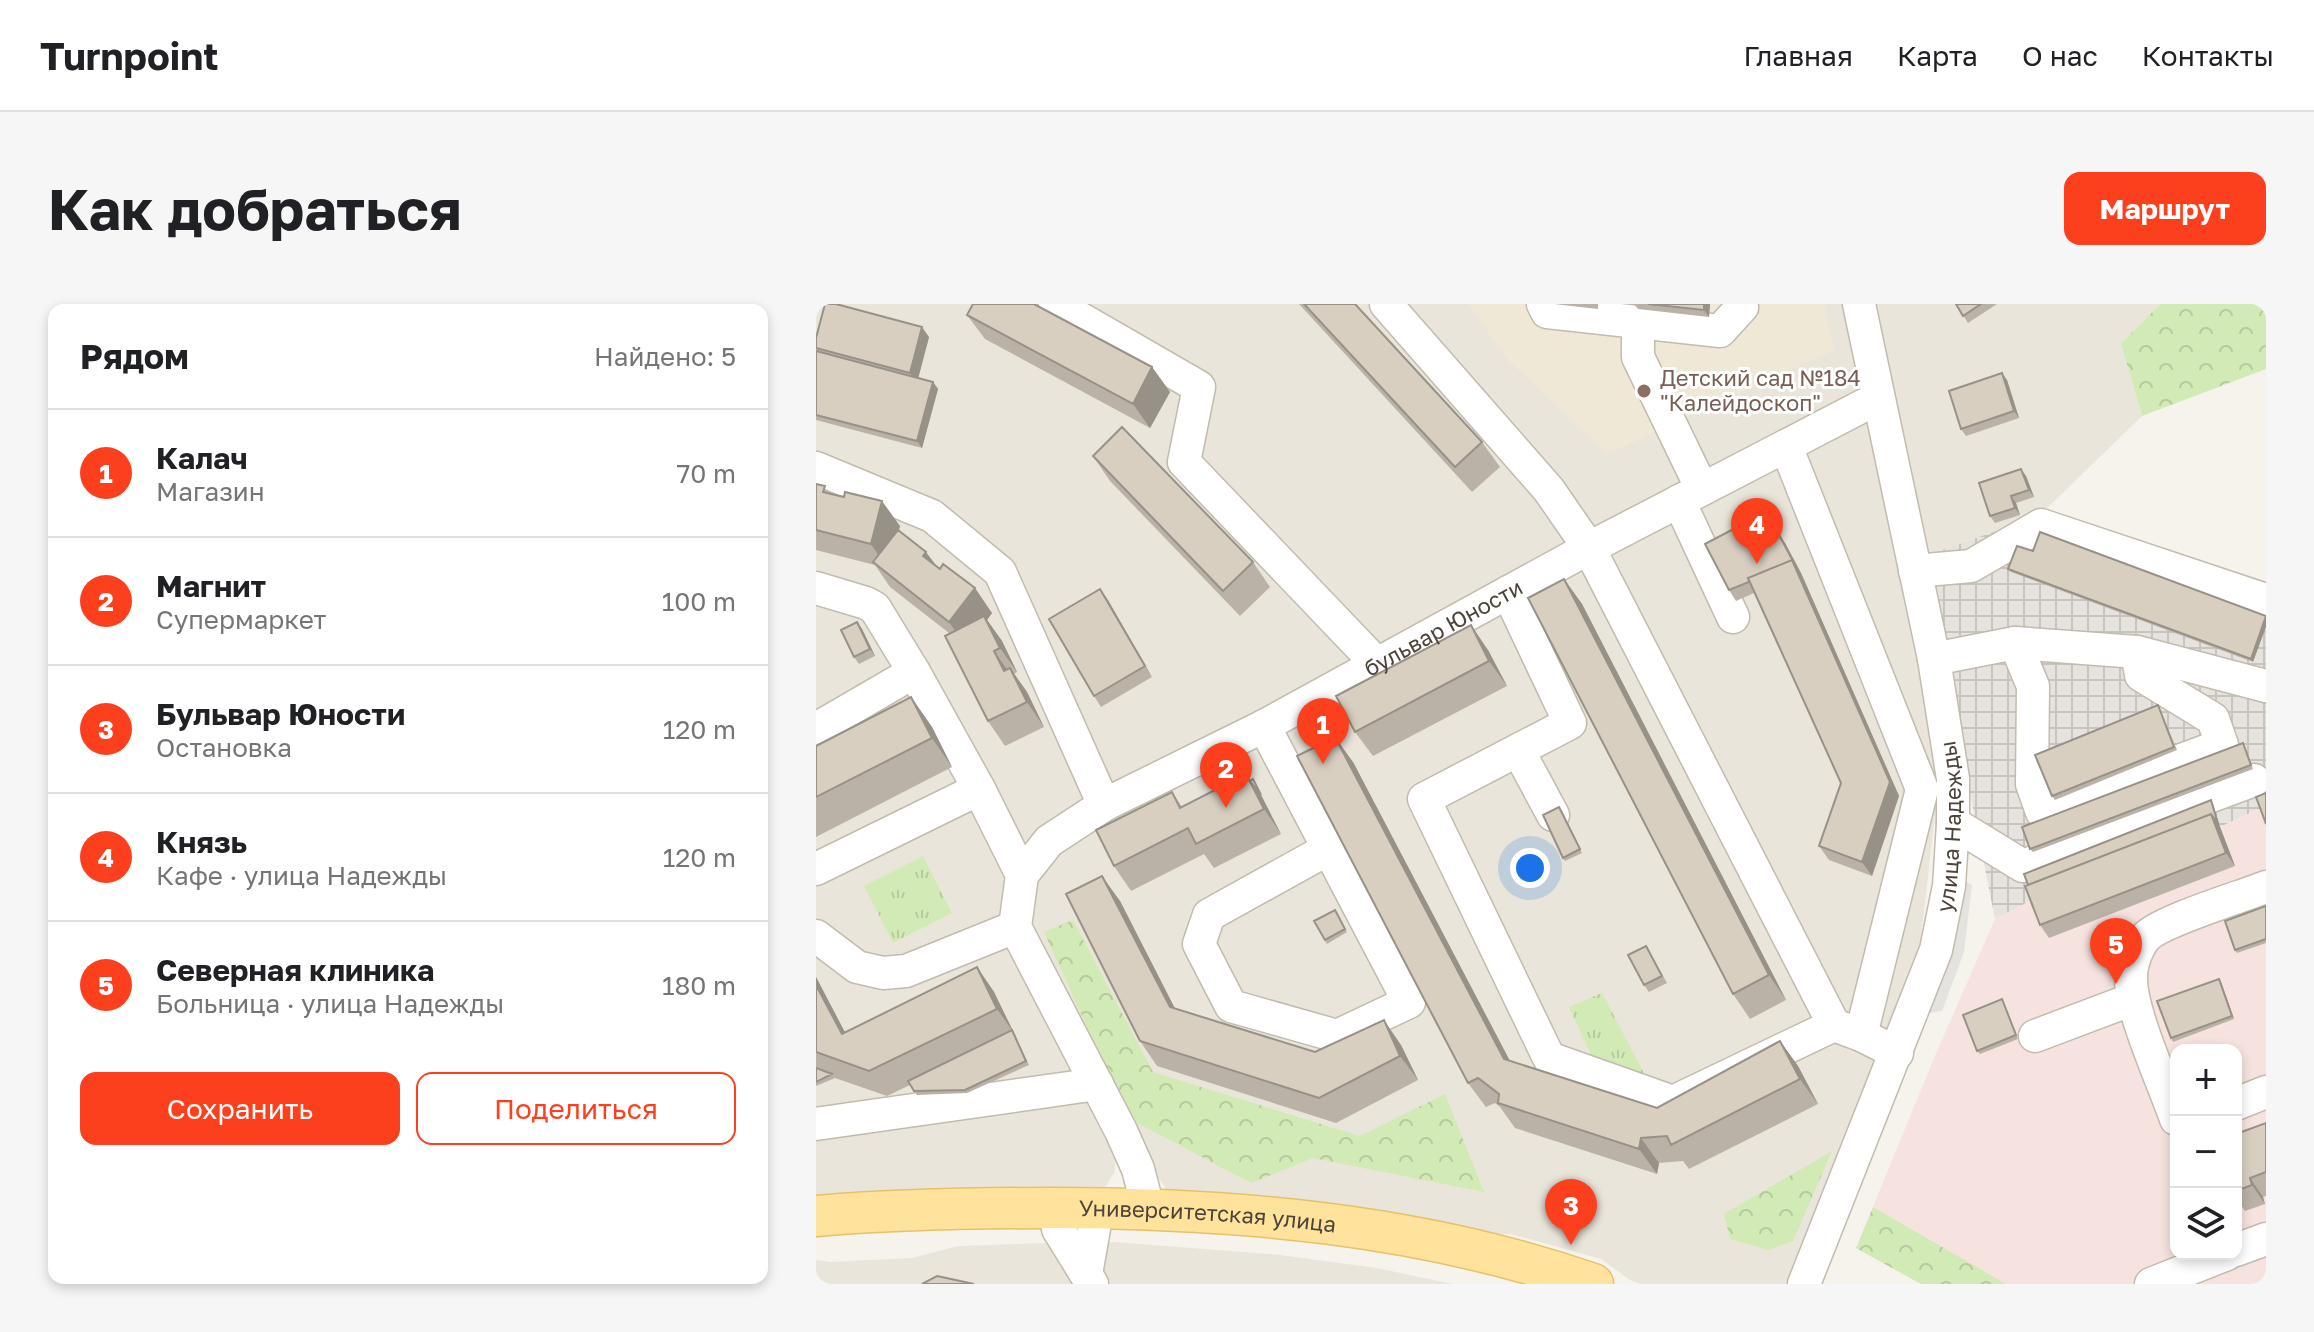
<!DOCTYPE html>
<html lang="ru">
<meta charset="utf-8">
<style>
:root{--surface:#fff;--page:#f6f6f6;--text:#202124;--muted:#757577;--line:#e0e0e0;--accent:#fc3f1d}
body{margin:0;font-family:"Golos Text",sans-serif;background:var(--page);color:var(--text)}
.controls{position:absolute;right:24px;bottom:24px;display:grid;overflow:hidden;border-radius:16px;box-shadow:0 4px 12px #0003}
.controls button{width:72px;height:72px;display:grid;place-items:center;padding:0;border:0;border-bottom:2px solid var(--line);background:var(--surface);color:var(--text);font:40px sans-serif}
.you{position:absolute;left:714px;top:564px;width:28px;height:28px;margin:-20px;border:6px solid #fff;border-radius:50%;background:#1a73e8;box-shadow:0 0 0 12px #1a73e833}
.badge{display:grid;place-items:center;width:52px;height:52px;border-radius:50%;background:var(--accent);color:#fff;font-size:26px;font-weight:700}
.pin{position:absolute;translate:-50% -66px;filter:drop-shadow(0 2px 4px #0008)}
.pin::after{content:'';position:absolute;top:42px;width:28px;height:24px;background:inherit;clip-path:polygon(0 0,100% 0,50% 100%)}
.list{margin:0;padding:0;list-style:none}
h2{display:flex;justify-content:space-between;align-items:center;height:104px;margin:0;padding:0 32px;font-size:34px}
h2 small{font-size:26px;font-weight:400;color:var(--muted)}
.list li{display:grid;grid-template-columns:52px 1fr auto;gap:24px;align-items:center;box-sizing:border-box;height:128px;padding:0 32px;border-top:2px solid var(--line)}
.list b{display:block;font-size:30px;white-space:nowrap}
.list p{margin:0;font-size:26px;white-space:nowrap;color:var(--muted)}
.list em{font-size:26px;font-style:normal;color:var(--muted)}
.actions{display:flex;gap:16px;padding:24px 32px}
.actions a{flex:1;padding:18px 0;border:2px solid var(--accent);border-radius:16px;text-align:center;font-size:28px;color:var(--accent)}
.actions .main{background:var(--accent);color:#fff}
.icon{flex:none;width:44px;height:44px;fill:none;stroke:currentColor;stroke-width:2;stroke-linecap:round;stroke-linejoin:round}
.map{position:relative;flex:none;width:1450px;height:980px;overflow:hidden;border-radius:16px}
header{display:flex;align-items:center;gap:48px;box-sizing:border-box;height:112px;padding:0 40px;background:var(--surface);border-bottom:2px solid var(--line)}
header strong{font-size:38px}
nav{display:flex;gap:44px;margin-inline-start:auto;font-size:28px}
.intro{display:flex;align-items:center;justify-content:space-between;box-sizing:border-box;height:192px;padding:0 48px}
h1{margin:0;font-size:56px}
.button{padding:20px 36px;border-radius:16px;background:var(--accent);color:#fff;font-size:28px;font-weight:700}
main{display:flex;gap:48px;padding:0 48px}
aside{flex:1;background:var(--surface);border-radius:16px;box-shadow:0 4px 12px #0003}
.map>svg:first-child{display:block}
.residential{fill:#eae5da}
.industrial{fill:url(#industrial-grid)}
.education{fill:#efe8d6}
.medical{fill:#f6e3e0;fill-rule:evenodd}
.forest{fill:url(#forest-crowns)}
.park{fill:url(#park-tufts)}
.parking{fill:#e5e3e0}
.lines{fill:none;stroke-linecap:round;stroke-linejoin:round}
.minor-casing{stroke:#c2bbae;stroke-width:35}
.major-casing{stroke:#e6c16a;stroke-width:43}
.minor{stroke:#fff;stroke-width:32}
.major{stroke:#ffe39c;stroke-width:40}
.wall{fill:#bab2a6}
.shaded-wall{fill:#979187}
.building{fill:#d8cfc1;stroke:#979187;stroke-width:2}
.education-dot{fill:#8d6e63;stroke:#fff;stroke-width:3}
.labels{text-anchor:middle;stroke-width:6;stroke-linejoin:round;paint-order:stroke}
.education-label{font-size:22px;fill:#785e54;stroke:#fff;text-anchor:start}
.street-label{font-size:22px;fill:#4b4439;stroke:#fff}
</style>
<header>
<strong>Turnpoint</strong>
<nav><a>Главная</a><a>Карта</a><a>О нас</a><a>Контакты</a></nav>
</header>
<div class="intro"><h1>Как добраться</h1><a class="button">Маршрут</a></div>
<main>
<aside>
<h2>Рядом<small>Найдено: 5</small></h2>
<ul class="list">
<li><span class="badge">1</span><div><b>Калач</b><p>Магазин</p></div><em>70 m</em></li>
<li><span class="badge">2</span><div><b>Магнит</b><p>Супермаркет</p></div><em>100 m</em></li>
<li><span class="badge">3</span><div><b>Бульвар Юности</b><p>Остановка</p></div><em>120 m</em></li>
<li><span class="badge">4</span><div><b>Князь</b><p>Кафе · улица Надежды</p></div><em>120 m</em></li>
<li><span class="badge">5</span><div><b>Северная клиника</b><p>Больница · улица Надежды</p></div><em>180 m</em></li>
</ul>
<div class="actions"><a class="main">Сохранить</a><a>Поделиться</a></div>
</aside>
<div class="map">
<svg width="1450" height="980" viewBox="0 0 1450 980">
<defs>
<pattern id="industrial-grid" width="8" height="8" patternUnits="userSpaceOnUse" patternTransform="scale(2)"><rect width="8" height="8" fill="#e6e2dd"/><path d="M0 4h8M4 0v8" fill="none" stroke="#c7c3be"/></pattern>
<pattern id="forest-crowns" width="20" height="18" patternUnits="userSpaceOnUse" patternTransform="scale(2)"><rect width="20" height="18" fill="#d2eab5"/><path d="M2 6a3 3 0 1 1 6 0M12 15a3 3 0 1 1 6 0" fill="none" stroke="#b6ca9c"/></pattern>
<pattern id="park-tufts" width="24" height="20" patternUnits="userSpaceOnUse" patternTransform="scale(2)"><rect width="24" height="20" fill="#d2eab5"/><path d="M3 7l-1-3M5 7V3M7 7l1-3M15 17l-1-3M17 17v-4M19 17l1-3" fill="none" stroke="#b6ca9c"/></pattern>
</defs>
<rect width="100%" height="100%" fill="#f6f3ec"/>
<path class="residential" d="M 0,0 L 1027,0 L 1065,148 L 1123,477 L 1102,660 L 978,980 L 824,980 L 814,976 L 785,955 L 695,930 L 651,931 L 352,887 L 343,875 L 322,827 L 300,855 L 298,869 L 289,883 L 275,890 L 0,899 Z
M 1054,0 L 1344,0 L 1305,40 L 1326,112 L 1224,211 L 1107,253 Z
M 298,938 L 464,951 L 561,964 L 636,980 L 0,980 L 0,956 L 14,958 L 96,954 L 142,942 L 229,939 L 242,942 Z"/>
<path class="industrial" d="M 1224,211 L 1450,284 L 1450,499 L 1447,503 L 1404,523 L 1218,595 L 1179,615 L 1107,253 Z"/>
<path class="education" d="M 653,0 L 1008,0 L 1018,46 L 791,150 L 689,53 Z"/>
<path class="medical" d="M 1450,502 L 1450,980 L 1105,980 L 1040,944 L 1118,754 L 1179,615 L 1218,595 L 1404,523 ZM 1360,746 L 1420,746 L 1420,950 L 1360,950 Z"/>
<path class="forest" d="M 1344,0 L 1450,0 L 1450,65 L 1326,112 L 1305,40 Z
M 257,616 L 337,768 L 544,832 L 629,790 L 668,888 L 497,854 L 435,879 L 312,814 L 228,628 Z
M 1016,847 L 977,937 L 952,946 L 914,935 L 908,910 Z
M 1057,903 L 1190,980 L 1105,980 L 1040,944 Z"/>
<path class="park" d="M 107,552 L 136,609 L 77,639 L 48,582 Z
M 786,689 L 828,769 L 806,776 L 780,762 L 753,703 Z"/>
<path class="parking" d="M 1143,573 L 1156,581 L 1148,648 L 1126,707 L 1107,710 Z"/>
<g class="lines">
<defs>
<g id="minor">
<path d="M 239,0 L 383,83 L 368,158 L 561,360"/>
<path d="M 570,0 L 733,186 L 773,244 L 1018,721 L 1045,731 L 1081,749"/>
<path d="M 727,0 L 731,8 L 904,27 L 926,3 L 925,0"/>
<path d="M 822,18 L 822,53 L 886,185"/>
<path d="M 970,142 L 1106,485 L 1045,731"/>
<path d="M 0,164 L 116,212 L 184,268 L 288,501"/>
<path d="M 863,197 L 917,313"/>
<path d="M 1099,267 L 1155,262 L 1225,221 L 1450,296"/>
<path d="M 0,284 L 50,299 L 59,304 L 98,368 L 163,485 L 206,571 L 199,623 L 305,827 L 322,865 L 332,904"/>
<path d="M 692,288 L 754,419 L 608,495 L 733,754 L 857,798 L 1018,721"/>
<path d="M 1199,339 L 1217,382 L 1216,480 L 1226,508 L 1406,441 L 1397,415 L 1325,371 L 1321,348"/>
<path d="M 1118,355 L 1199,339 L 1321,348 L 1450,382"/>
<path d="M 448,422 L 593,698 L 521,732 L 415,702 L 383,640 L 393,611 L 512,545"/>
<path d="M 0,425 L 98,368"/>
<path d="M 702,446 L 737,511"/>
<path d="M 1137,519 L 1207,562 L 1438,476"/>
<path d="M 0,565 L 163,485"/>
<path id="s1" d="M 206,571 L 233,537 L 288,501 L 448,422 L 773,244 L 1062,94"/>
<path d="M 0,632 L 41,663 L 67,669 L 90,667 L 199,623"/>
<path d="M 1219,732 L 1317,695"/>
<path d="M 1420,800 L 1450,788"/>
<path d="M 1360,815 C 1348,780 1314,707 1315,673 C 1315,660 1321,643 1330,633 C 1345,617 1425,593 1450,583"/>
<path d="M 0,820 L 281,780"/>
<path d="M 242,925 L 276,980"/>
<path d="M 1420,946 L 1450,935"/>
<path d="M 270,970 L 278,925"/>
<path id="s2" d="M 988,980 L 1120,646 L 1133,582 L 1137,519 L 1137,475 L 1118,355 L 1043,0"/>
<path d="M 1335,980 L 1411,950"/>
</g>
<g id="major">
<path id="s3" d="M 0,912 C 79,905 158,904 237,904 C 418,904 605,920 777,980"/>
</g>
</defs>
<use href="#minor" class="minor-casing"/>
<use href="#major" class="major-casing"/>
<use href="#minor" class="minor"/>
<use href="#major" class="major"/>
</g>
<path class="wall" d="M 483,0 L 539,0 L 666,138 L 684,163 L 656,188 Z
M 738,0 L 782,0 L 782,5 Z
M 818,0 L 894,0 L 893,13 L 822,5 Z
M 1140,0 L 1181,0 L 1152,19 Z
M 151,11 L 336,63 L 354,88 L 334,124 L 169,35 Z
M 113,33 L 102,74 L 117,78 L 122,85 L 106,144 L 0,116 L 0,34 Z
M 1191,76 L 1203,114 L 1150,132 L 1145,125 Z
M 277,152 L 437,258 L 454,283 L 424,312 L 294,177 Z
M 1210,172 L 1218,193 L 1200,199 L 1204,211 L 1179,219 L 1174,212 Z
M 0,180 L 14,189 L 84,222 L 83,226 L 121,263 L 176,309 L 171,316 L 186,337 L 201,368 L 198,370 L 211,388 L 228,423 L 189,442 L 172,417 L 133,329 L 74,283 L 59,261 L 0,246 Z
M 962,229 L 969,239 L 985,269 L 1083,492 L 1056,572 L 1013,556 L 1003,542 L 1025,479 L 938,289 L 920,297 L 913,286 Z
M 1192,265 L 1450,312 L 1437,358 L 1195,268 Z
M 748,275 L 766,300 L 970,696 L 934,715 L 917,690 Z
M 284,285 L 336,373 L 285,403 L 278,392 Z
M 41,318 L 46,325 L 59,352 L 43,360 L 38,353 Z
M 672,346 L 691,382 L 557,452 L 539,428 Z
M 95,393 L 116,423 L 136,463 L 0,533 L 0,442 Z
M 1342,401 L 1361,446 L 1239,496 L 1236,492 Z
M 1429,443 L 1437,465 L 1217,548 L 1214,545 Z
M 537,458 L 694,757 L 841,804 L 964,737 L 982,762 L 1002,800 L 873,865 L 867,857 L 843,859 L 841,870 L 699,824 L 684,803 L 679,799 L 670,803 L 652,779 Z
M 430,470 L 465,530 L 398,564 L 388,550 L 315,587 L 298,562 L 356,488 L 366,503 Z
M 1397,500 L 1404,523 L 1419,562 L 1233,634 L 1224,621 L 1212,581 Z
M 746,507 L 766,549 L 749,557 L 747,554 Z
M 304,597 L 359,705 L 499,748 L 585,741 L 602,776 L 520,819 L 341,762 L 324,737 Z
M 1450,602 L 1450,639 L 1421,649 L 1419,646 Z
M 519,606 L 531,628 L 511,640 L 498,617 Z
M 830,642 L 851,679 L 833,688 L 828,681 Z
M 161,663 L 178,688 L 213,761 L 151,789 L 101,791 L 94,781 L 71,792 L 19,774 L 0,782 L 0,673 L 29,729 Z
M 1405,678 L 1418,715 L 1357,738 L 1355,734 Z
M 1186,695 L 1202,735 L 1164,750 L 1161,747 Z
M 1450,819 L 1450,892 L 1447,893 L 1449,900 L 1429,907 L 1420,894 L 1420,830 Z"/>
<path class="shaded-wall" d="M 888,0 L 894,0 L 893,13 L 888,6 Z
M 106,23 L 113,33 L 101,79 L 94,69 Z
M 336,63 L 354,88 L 334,124 L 317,100 Z
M 1186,69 L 1191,76 L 1203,114 L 1198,107 Z
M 117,78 L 122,85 L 106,144 L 101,137 Z
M 1205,165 L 1210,172 L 1218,193 L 1213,186 Z
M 1195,192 L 1200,199 L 1204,211 L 1199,204 Z
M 66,197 L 84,222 L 72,265 L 55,240 Z
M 962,229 L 969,239 L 985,269 L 1083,492 L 1056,572 L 1046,558 Z
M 110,248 L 128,272 L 107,252 Z
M 748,275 L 766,300 L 970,696 L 953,671 Z
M 159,284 L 176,309 L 171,316 L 186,337 L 201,368 L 184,344 L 150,342 L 133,318 Z
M 284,285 L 292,296 L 336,373 L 329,362 Z
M 1450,313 L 1450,323 L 1437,358 L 1435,355 Z
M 41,318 L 46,325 L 59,352 L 54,345 Z
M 655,321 L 672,346 L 691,382 L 673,357 Z
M 178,347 L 195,371 L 188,367 Z
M 194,364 L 211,388 L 228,423 L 211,398 Z
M 95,393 L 116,423 L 136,463 L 116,434 Z
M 519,433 L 537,458 L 706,780 L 688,755 Z
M 430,470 L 445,491 L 439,479 L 465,530 L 448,505 Z
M 1395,496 L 1397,500 L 1404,523 L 1419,562 L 1410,549 L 1395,510 Z
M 286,572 L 304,597 L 371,728 L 354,703 Z
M 161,663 L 178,688 L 198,729 L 181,705 Z
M 0,673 L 43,755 L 26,730 L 0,681 Z
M 1403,675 L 1405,678 L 1418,715 L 1416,712 Z
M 568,716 L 585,741 L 602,776 L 584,752 Z
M 964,737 L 982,762 L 1002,800 L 984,775 Z
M 825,834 L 843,859 L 841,870 L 823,845 Z
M 1434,874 L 1447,893 L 1449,900 L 1436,881 Z"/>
<path class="building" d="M 9,0 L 20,0 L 106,23 L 94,69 L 0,44 L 0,34 Z
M 157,0 L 218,0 L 336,63 L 317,100 L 151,11 Z
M 488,0 L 539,0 L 666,138 L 639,163 Z
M 832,0 L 888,0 L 888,6 Z
M 1140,0 L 1165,0 L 1147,12 Z
M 0,47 L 117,78 L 101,137 L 0,111 Z
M 1186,69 L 1198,107 L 1145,125 L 1133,87 Z
M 306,123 L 437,258 L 407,287 L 277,152 Z
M 1205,165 L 1213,186 L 1195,192 L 1199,204 L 1174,212 L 1163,179 Z
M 0,180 L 9,182 L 7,188 L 28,193 L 29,188 L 66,197 L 55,240 L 0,226 Z
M 925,221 L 962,229 L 978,259 L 976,256 L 932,274 L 933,278 L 913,286 L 889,240 Z
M 82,226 L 110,248 L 107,252 L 124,265 L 127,260 L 159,284 L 133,318 L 57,258 Z
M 1224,228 L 1450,312 L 1435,355 L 1192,265 L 1201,242 L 1217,247 Z
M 976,256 L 1074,478 L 1046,558 L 1003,542 L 1025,479 L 932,274 Z
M 748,275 L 953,671 L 917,690 L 712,294 Z
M 284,285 L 329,362 L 278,392 L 233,315 Z
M 168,312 L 184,344 L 178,347 L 188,367 L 194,364 L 211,398 L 172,417 L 129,332 Z
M 41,318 L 54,345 L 38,353 L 25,326 Z
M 655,321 L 673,357 L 539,428 L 520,392 Z
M 95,393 L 116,434 L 0,493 L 0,442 Z
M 1342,401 L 1358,443 L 1236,492 L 1219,451 Z
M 519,433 L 688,755 L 841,804 L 964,737 L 984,775 L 855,841 L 851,832 L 825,834 L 823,845 L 682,799 L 683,790 L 662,774 L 652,779 L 481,452 Z
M 1427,439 L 1435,461 L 1214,545 L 1206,523 Z
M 430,470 L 448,505 L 380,540 L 372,524 L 298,562 L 280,526 L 356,488 L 364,504 Z
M 437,475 L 445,491 L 434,477 Z
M 1450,489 L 1450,520 L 1440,493 Z
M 1395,496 L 1402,520 L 1395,510 L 1212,581 L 1208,570 Z
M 743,503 L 764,545 L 747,554 L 727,511 Z
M 1395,510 L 1410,549 L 1224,621 L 1209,582 Z
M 286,572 L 354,703 L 499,748 L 568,716 L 584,752 L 503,794 L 324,737 L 250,590 Z
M 1450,602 L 1450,635 L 1419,646 L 1409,617 Z
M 519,606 L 529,625 L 509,636 L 498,617 Z
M 830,642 L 846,672 L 828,681 L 812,651 Z
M 161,663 L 181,705 L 53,767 L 0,748 L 0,681 L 26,730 Z
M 1403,675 L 1416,712 L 1355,734 L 1341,697 Z
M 1186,695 L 1200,731 L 1161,747 L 1147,711 Z
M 196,726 L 210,757 L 149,786 L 98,787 L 92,777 Z
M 0,764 L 16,770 L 0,778 Z
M 1450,819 L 1450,868 L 1434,874 L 1436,881 L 1420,887 L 1420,830 Z
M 121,972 L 158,980 L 106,980 Z"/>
<circle class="education-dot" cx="828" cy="87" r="8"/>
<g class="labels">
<g class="education-label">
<text x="844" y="82">Детский сад №184<tspan x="844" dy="25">"Калейдоскоп"</tspan></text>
</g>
<g class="street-label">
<text dy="8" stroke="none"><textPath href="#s1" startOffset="492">бульвар Юности</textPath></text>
<text dy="8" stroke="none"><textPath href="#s2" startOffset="484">улица Надежды</textPath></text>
<text dy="8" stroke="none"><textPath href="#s3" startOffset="392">Университетская улица</textPath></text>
</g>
</g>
</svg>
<div class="controls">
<button>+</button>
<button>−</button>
<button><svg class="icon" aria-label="layers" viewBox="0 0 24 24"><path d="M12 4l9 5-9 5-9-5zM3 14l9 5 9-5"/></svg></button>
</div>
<div class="you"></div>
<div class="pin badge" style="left:507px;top:460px">1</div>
<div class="pin badge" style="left:410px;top:504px">2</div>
<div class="pin badge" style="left:755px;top:941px">3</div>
<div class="pin badge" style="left:941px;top:260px">4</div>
<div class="pin badge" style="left:1300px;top:680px">5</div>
</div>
</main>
